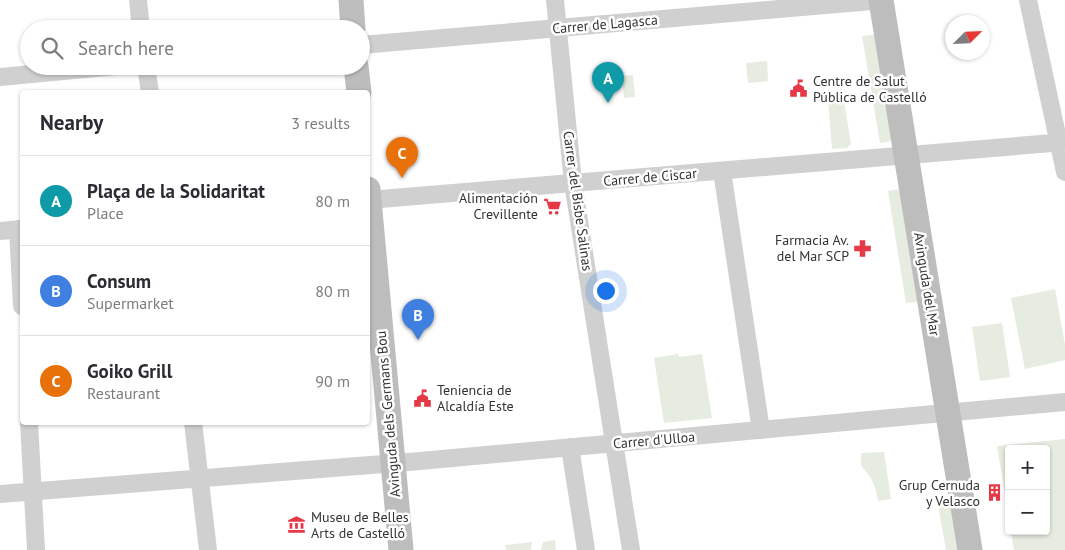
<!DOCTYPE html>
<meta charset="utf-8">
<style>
:root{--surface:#fff;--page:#f2f2f3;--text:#2b2b33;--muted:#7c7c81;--line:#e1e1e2;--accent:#2563eb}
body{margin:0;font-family:"PT Sans",sans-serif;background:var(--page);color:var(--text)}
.controls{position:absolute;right:15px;bottom:15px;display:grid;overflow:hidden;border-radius:5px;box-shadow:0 1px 4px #0004}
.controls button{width:45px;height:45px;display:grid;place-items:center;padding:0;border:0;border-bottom:1px solid var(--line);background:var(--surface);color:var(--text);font:25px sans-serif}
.compass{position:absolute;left:945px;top:15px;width:45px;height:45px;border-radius:50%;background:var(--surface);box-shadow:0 1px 4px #0004;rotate:66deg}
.you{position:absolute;left:605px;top:290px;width:18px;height:18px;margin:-12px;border:4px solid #fff;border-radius:50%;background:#1a73e8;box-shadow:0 0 0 8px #1a73e833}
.badge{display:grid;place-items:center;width:32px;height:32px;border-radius:50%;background:var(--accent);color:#fff;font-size:16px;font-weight:700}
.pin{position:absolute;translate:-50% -41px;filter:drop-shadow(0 1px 2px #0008)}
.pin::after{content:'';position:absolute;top:26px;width:18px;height:15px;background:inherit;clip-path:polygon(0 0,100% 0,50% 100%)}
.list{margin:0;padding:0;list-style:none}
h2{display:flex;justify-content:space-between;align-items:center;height:65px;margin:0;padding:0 20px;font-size:21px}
h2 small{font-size:16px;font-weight:400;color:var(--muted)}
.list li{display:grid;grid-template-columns:32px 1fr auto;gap:15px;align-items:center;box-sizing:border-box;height:90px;padding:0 20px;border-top:1px solid var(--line)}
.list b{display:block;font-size:19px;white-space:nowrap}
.list p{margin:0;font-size:16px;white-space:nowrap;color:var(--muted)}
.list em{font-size:16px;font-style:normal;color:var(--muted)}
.icon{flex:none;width:28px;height:28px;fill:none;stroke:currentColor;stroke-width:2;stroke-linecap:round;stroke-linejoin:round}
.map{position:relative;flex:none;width:1065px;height:550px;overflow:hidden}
.search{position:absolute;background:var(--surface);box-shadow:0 1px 4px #0004;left:20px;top:20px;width:350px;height:55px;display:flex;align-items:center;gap:12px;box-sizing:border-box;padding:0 18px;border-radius:28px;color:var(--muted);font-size:19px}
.panel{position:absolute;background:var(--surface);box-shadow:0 1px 4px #0004;left:20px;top:90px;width:350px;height:335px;border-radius:5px}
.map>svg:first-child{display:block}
.green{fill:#e6ecdf}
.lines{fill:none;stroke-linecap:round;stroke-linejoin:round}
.street{stroke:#d0d0d0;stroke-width:18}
.secondary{stroke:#bdbdbd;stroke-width:25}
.labels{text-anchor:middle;stroke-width:5;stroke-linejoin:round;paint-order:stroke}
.street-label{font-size:14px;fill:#333;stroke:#fff}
.poi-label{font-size:14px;fill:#333;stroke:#fff;text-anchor:start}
</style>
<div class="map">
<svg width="1065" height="550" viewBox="0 0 1065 550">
<rect width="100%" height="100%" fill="#fff"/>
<path class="green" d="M 879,34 L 897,140 L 880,143 L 862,36 Z
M 767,61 L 768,81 L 748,83 L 746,63 Z
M 633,75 L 635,97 L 624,98 L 622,76 Z
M 828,101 L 844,101 L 851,144 L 847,148 L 832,149 Z
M 904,188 L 923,301 L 906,303 L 888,191 Z
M 1055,289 L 1065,345 L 1065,360 L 1025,369 L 1011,298 Z
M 1002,323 L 1010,377 L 980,381 L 972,327 Z
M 678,354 L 679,357 L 702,354 L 712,418 L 664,423 L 654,358 Z
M 1065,439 L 1065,550 L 1014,550 L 1011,531 L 1046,531 L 1046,449 L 1009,449 L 1009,518 L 997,446 Z
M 884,452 L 891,499 L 878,501 C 876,486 872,477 861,466 L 861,453 Z
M 955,501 L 963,550 L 946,550 L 938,504 Z
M 555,540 L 556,550 L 541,550 L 543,542 Z
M 532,542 L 531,550 L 506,550 L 505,545 Z"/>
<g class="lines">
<path class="street" d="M 138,0 L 141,29
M 555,0 L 573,183 L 631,550
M 1028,0 L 1065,172
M 361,45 L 884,0
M 146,66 L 150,92
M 0,77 L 117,66
M 722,171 L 761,430
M 368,200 L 1065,142
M 18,229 L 22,306
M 0,231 L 22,229
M 29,422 L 36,550
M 193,422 L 208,550
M 570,447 L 586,550
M 0,494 L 409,462 L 1065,402"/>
<path class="secondary" d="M 351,0 L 353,29
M 881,0 L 970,550
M 356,66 L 359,92
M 368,189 L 401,550"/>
</g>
<defs>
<symbol id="civic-bare" viewBox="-9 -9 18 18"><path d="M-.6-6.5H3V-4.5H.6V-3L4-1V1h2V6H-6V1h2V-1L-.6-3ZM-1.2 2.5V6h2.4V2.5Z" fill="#e63946" stroke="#fff" stroke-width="2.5" paint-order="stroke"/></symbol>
<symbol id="supermarket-bare" viewBox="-9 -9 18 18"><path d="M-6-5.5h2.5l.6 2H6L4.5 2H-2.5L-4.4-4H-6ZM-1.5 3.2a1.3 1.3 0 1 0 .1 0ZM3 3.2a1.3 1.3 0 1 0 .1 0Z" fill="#e63946" stroke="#fff" stroke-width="2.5" paint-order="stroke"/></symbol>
<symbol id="pharmacy-bare" viewBox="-9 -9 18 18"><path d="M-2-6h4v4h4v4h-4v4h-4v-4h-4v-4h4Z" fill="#e63946" stroke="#fff" stroke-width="2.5" paint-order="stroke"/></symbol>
<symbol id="building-bare" viewBox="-9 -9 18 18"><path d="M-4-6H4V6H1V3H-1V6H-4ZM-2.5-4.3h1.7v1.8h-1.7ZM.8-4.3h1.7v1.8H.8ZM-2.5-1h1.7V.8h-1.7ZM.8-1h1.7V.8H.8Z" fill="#e63946" stroke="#fff" stroke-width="2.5" paint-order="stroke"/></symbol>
<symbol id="museum-bare" viewBox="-9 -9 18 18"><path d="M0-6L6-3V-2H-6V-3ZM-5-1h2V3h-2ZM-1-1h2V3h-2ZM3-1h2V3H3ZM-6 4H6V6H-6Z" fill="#e63946" stroke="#fff" stroke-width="2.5" paint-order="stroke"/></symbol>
</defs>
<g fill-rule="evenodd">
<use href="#civic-bare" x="786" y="76" width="25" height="25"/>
<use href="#supermarket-bare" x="540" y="194" width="25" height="25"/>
<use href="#pharmacy-bare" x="850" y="236" width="25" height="25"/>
<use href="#civic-bare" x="410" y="386" width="25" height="25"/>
<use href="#building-bare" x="982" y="480" width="25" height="25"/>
<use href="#museum-bare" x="284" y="512" width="25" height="25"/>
</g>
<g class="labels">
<g class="street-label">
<text transform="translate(605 24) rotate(-5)" y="5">Carrer de Lagasca</text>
<text transform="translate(650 177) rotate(-5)" y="5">Carrer de Ciscar</text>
<text transform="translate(578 201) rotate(82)" y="5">Carrer del Bisbe Salinas</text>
<text transform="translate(927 284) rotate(81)" y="5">Avinguda del Mar</text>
<text transform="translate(388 414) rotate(-95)" y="5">Avinguda dels Germans Bou</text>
<text transform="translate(654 440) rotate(-5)" y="5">Carrer d'Ulloa</text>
</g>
<g class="poi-label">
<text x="813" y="86">Centre de Salut<tspan x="813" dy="16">Pública de Castelló</tspan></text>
<text x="538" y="203" text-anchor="end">Alimentación<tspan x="538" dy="16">Crevillente</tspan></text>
<text x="849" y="245" text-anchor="end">Farmacia Av.<tspan x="849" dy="16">del Mar SCP</tspan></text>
<text x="437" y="395">Teniencia de<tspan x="437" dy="16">Alcaldía Este</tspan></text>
<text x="980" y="490" text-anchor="end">Grup Cernuda<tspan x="980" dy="16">y Velasco</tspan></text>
<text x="311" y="522">Museu de Belles<tspan x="311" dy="16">Arts de Castelló</tspan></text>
</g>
</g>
</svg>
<div class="controls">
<button>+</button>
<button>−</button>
</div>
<svg class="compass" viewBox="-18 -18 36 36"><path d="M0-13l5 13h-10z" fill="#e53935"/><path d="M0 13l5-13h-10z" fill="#7c7c81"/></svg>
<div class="you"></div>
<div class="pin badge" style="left:608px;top:103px;background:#0f9aa8">A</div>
<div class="pin badge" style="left:418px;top:340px;background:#3f7fe0">B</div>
<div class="pin badge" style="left:402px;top:178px;background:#e8710a">C</div>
<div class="search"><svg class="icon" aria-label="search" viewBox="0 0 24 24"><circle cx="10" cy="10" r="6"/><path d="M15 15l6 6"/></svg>Search here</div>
<section class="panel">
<h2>Nearby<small>3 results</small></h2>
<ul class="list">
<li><span class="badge" style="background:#0f9aa8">A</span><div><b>Plaça de la Solidaritat</b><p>Place</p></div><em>80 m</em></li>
<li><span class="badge" style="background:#3f7fe0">B</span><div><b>Consum</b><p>Supermarket</p></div><em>80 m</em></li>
<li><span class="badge" style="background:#e8710a">C</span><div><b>Goiko Grill</b><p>Restaurant</p></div><em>90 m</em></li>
</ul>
</section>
</div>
